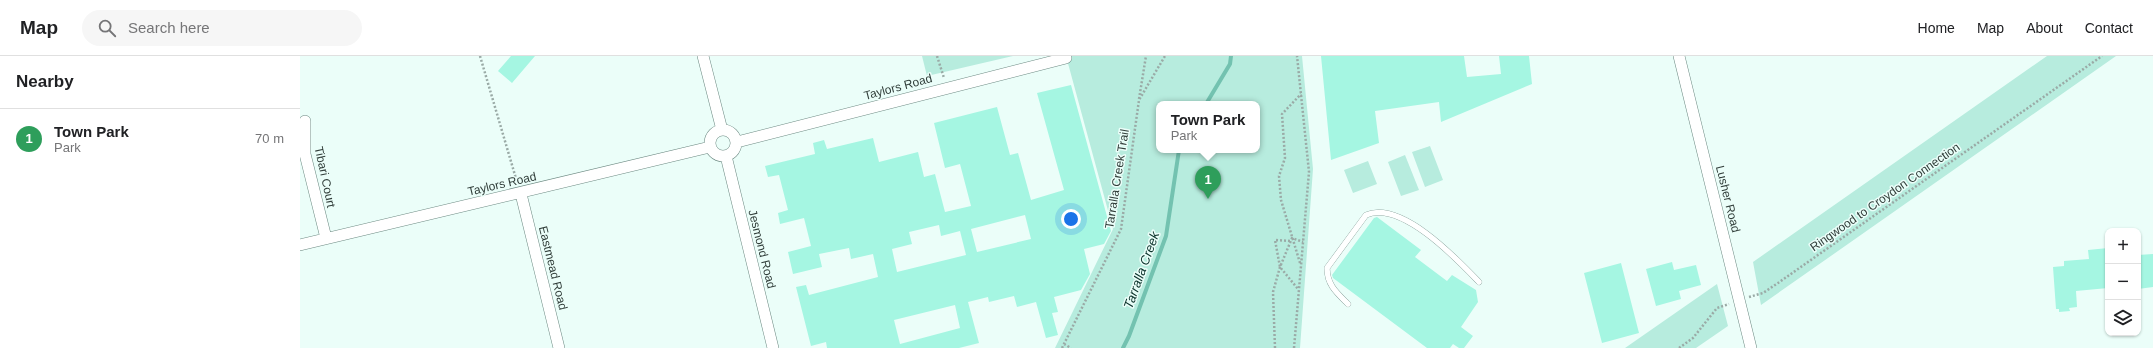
<!DOCTYPE html>
<meta charset="utf-8">
<style>
:root{--surface:#fff;--page:#f6f6f6;--text:#202124;--muted:#757577;--line:#e0e0e0;--accent:#d93025}
body{margin:0;font-family:Arial,sans-serif;background:var(--page);color:var(--text)}
.controls{position:absolute;right:12px;bottom:12px;display:grid;overflow:hidden;border-radius:8px;box-shadow:0 1px 3px #0004}
.controls button{width:36px;height:36px;display:grid;place-items:center;padding:0;border:0;border-bottom:1px solid var(--line);background:var(--surface);color:var(--text);font:20px sans-serif}
.you{position:absolute;left:771px;top:163px;width:14px;height:14px;margin:-10px;border:3px solid #fff;border-radius:50%;background:#1a73e8;box-shadow:0 0 0 6px #1a73e833}
.badge{display:grid;place-items:center;width:26px;height:26px;border-radius:50%;background:var(--accent);color:#fff;font-size:13px;font-weight:700}
.pin{position:absolute;translate:-50% -33px;filter:drop-shadow(0 1px 2px #0008)}
.pin::after{content:'';position:absolute;top:21px;width:14px;height:12px;background:inherit;clip-path:polygon(0 0,100% 0,50% 100%)}
.popup{position:absolute;left:856px;top:45px;width:104px;height:52px;box-sizing:border-box;display:grid;place-content:center;border-radius:8px;background:var(--surface);filter:drop-shadow(0 1px 3px #0005);font-size:13px;white-space:nowrap;color:var(--muted)}
.popup b{font-size:15px;color:var(--text)}
.popup::after{content:'';position:absolute;left:50%;top:100%;margin-left:-8px;border:8px solid transparent;border-top-color:var(--surface)}
.list{margin:0;padding:0;list-style:none}
h2{display:flex;justify-content:space-between;align-items:center;height:52px;margin:0;padding:0 16px;font-size:17px}
h2 small{font-size:13px;font-weight:400;color:var(--muted)}
.list li{display:grid;grid-template-columns:26px 1fr auto;gap:12px;align-items:center;box-sizing:border-box;height:60px;padding:0 16px;border-top:1px solid var(--line)}
.list b{display:block;font-size:15px;white-space:nowrap}
.list p{margin:0;font-size:13px;white-space:nowrap;color:var(--muted)}
.list em{font-size:13px;font-style:normal;color:var(--muted)}
.icon{flex:none;width:22px;height:22px;fill:none;stroke:currentColor;stroke-width:2;stroke-linecap:round;stroke-linejoin:round}
.map{position:relative;flex:none;width:1853px;height:292px;overflow:hidden}
header{display:flex;align-items:center;gap:24px;box-sizing:border-box;height:56px;padding:0 20px;background:var(--surface);border-bottom:1px solid var(--line)}
header strong{font-size:19px}
nav{display:flex;gap:22px;margin-inline-start:auto;font-size:14px}
.search{width:280px;height:36px;background:var(--page);display:flex;align-items:center;gap:10px;box-sizing:border-box;padding:0 14px;border-radius:22px;color:var(--muted);font-size:15px}
main{display:flex}
aside{flex:1;background:var(--surface)}
.map>svg:first-child{display:block}
.green{fill:#b7ecde;fill-rule:evenodd}
.lines{fill:none;stroke-linecap:round;stroke-linejoin:round}
.stream{stroke:#73c2b0;stroke-width:4}
.building{fill:#a5f6e2;fill-rule:evenodd}
.service-casing{stroke:#6d8a83;stroke-width:6}
.minor-casing{stroke:#6d8a83;stroke-width:12}
.path{stroke:#9aaaa6;stroke-width:2.5;stroke-dasharray:2 2;stroke-linecap:butt}
.service{stroke:#fff;stroke-width:5.5}
.minor{stroke:#fff;stroke-width:11}
.labels{text-anchor:middle;stroke-width:3;stroke-linejoin:round;paint-order:stroke}
.street-label{font-size:12px;fill:#313e3a;stroke:#ebfef9}
.water-label{font-size:13px;font-style:italic;fill:#093129;stroke:#ebfef9}
</style>
<header>
<strong>Map</strong>
<div class="search"><svg class="icon" aria-label="search" viewBox="0 0 24 24"><circle cx="10" cy="10" r="6"/><path d="M15 15l6 6"/></svg>Search here</div>
<nav><a>Home</a><a>Map</a><a>About</a><a>Contact</a></nav>
</header>
<main>
<aside>
<h2>Nearby<small></small></h2>
<ul class="list">
<li><span class="badge" style="background:#2e9e5b">1</span><div><b>Town Park</b><p>Park</p></div><em>70 m</em></li>
</ul>
</aside>
<div class="map">
<svg width="1853" height="292" viewBox="0 0 1853 292">
<rect width="100%" height="100%" fill="#ebfef9"/>
<path class="green" d="M 622,0 L 713,0 L 627,20 Z
M 766,0 L 1002,0 L 1013,113 L 1000,292 L 755,292 L 813,173 ZM 859,48 L 957,48 L 957,94 L 859,94 Z
M 1747,0 L 1816,0 L 1461,249 L 1453,206 Z
M 1130,90 L 1143,124 L 1125,131 L 1112,96 Z
M 1105,99 L 1119,134 L 1101,140 L 1088,106 Z
M 1068,105 L 1077,128 L 1053,137 L 1044,114 Z
M 1417,228 L 1428,270 L 1396,292 L 1325,292 Z"/>
<g class="lines">
<path class="stream" d="M 906,48 L 930,8 L 931,0
M 823,292 L 829,280 L 866,180 L 879,94"/>
</g>
<path class="building" d="M 211,0 L 235,0 L 212,27 L 198,15 Z
M 1021,0 L 1164,0 L 1167,21 L 1201,18 L 1199,0 L 1229,0 L 1232,28 L 1141,66 L 1139,46 L 1075,55 L 1079,87 L 1031,104 Z
M 771,29 L 811,175 L 804,188 L 784,193 L 790,218 L 781,234 L 754,241 L 758,256 L 752,257 L 758,279 L 746,282 L 736,246 L 717,251 L 714,240 L 689,246 L 688,241 L 668,246 L 679,287 L 659,292 L 527,292 L 526,286 L 511,290 L 496,231 L 506,229 L 509,239 L 578,221 L 573,198 L 551,203 L 549,192 L 519,198 L 522,211 L 493,218 L 488,196 L 511,190 L 504,162 L 480,168 L 478,157 L 488,154 L 479,119 L 468,121 L 465,110 L 515,98 L 513,87 L 524,84 L 527,93 L 573,82 L 579,106 L 618,96 L 624,121 L 635,118 L 645,156 L 671,150 L 660,108 L 645,112 L 634,67 L 697,51 L 710,99 L 718,97 L 731,144 L 764,134 L 737,37 ZM 725,159 L 731,183 L 677,196 L 671,173 ZM 639,169 L 641,180 L 660,175 L 666,199 L 597,216 L 592,193 L 612,188 L 609,176 ZM 655,249 L 660,272 L 600,288 L 594,264 Z
M 1077,161 L 1121,194 L 1115,201 L 1147,225 L 1152,219 L 1176,234 L 1178,246 L 1161,271 L 1173,280 L 1164,292 L 1159,292 L 1153,288 L 1150,292 L 1127,292 L 1033,222 L 1032,219 L 1074,162 Z
M 1808,192 L 1808,232 L 1776,235 L 1777,251 L 1769,252 L 1770,255 L 1759,256 L 1759,253 L 1756,253 L 1753,211 L 1764,210 L 1764,205 L 1789,203 L 1788,194 Z
M 1853,198 L 1853,231 L 1838,233 L 1838,199 Z
M 1372,206 L 1374,214 L 1396,209 L 1401,229 L 1379,235 L 1381,243 L 1356,250 L 1346,213 Z
M 1321,207 L 1339,277 L 1302,287 L 1284,217 Z"/>
<g class="lines">
<defs>
<path id="service" d="M 1048,248 C 1037,237 1027,229 1027,212 L 1066,159 C 1101,144 1156,202 1179,226"/>
<path id="minor" d="M 403,0 L 422,74
M 1379,0 L 1451,292
M 5,65 L 5,98 L 26,182
M410 87a13 13 0 1 1 26 0a13 13 0 1 1-26 0Z
M 437,86 L 766,2
M 426,100 L 473,292
M 221,138 L 259,292
M 0,189 L 410,91"/>
</defs>
<use href="#service" class="service-casing"/>
<use href="#minor" class="minor-casing"/>
<path class="path" d="M 180,0 L 217,126
M 637,0 L 644,22
M 839,43 L 846,0
M 990,185 L 975,184 L 980,211 L 998,233
M 1000,207 L 981,144 L 979,120 L 985,102 L 982,58 L 1001,38
M 1449,241 L 1463,237 L 1478,227 L 1802,0
M 764,288 L 771,292
M 762,292 L 821,173 L 839,44 L 865,0
M 975,292 L 973,236 L 980,211 L 992,182 L 1003,186
M 994,292 L 1009,116 L 997,0
M 1379,292 L 1393,282 L 1417,252 L 1429,248"/>
<use href="#service" class="service"/>
<use href="#minor" class="minor"/>
</g>
<g class="labels">
<g class="street-label">
<text transform="translate(598 31) rotate(-15)" y="4">Taylors Road</text>
<text transform="translate(25 121) rotate(78)" y="4">Tibari Court</text>
<text transform="translate(817 123) rotate(-81)" y="4">Tarralla Creek Trail</text>
<text transform="translate(202 128) rotate(-13)" y="4">Taylors Road</text>
<text transform="translate(1585 141) rotate(-35)" y="4">Ringwood to Croydon Connection</text>
<text transform="translate(1428 143) rotate(76)" y="4">Lusher Road</text>
<text transform="translate(462 193) rotate(76)" y="4">Jesmond Road</text>
<text transform="translate(253 212) rotate(76)" y="4">Eastmead Road</text>
</g>
<g class="water-label">
<text transform="translate(841 214) rotate(-70)" y="5">Tarralla Creek</text>
</g>
</g>
</svg>
<div class="controls">
<button>+</button>
<button>−</button>
<button><svg class="icon" aria-label="layers" viewBox="0 0 24 24"><path d="M12 4l9 5-9 5-9-5zM3 14l9 5 9-5"/></svg></button>
</div>
<div class="you"></div>
<div class="pin badge" style="left:908px;top:143px;background:#2e9e5b">1</div>
<div class="popup"><b>Town Park</b>Park</div>
</div>
</main>
